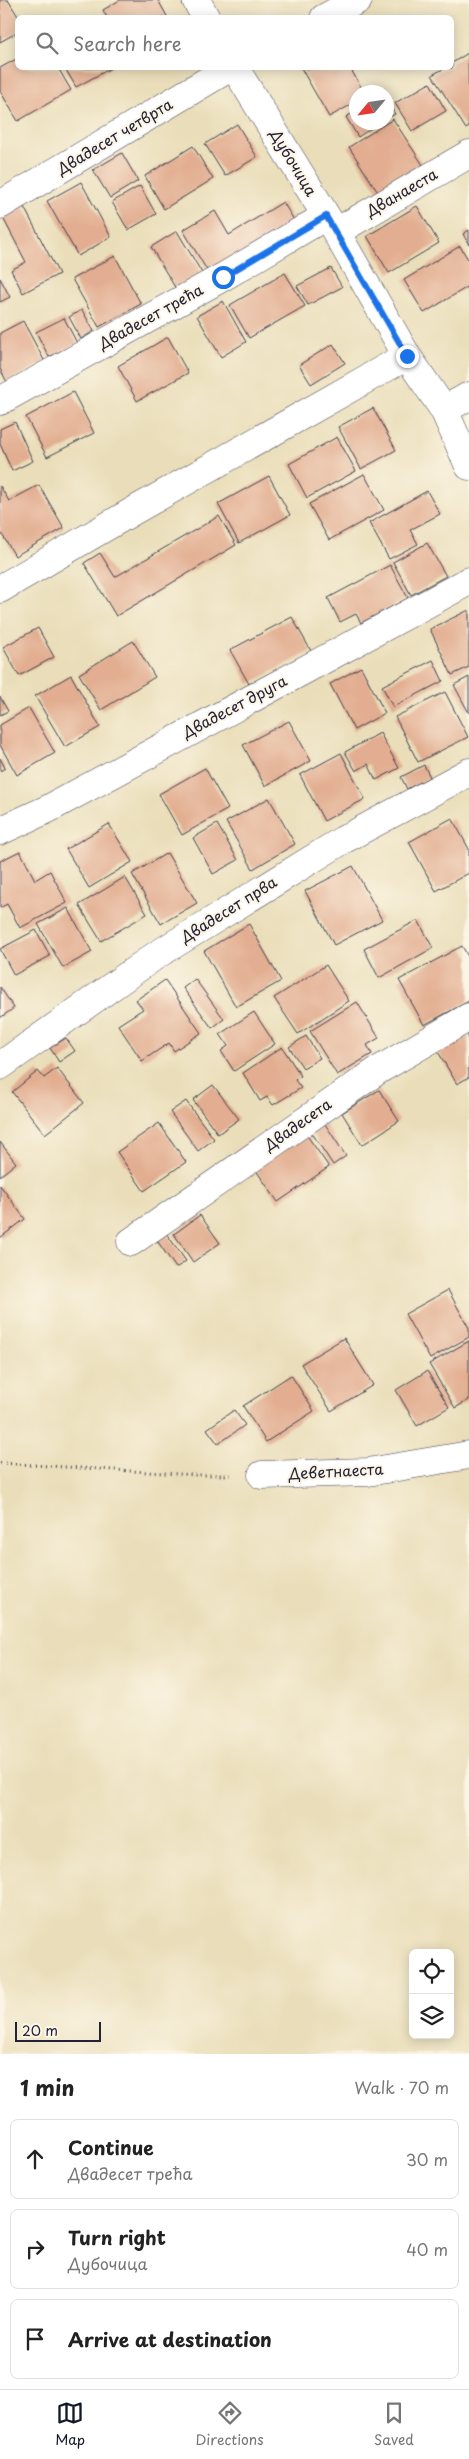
<!DOCTYPE html>
<meta charset="utf-8">
<style>
:root{--surface:#fff;--page:#f6f6f6;--text:#222;--muted:#767676;--line:#e0e0e0;--accent:#111827}
body{margin:0;font-family:"Playpen Sans",sans-serif;background:var(--page);color:var(--text)}
.controls{position:absolute;right:15px;bottom:15px;display:grid;overflow:hidden;border-radius:8px;box-shadow:0 2px 12px #0003}
.controls button{width:45px;height:45px;display:grid;place-items:center;padding:0;border:0;border-bottom:1px solid var(--line);background:var(--surface);color:var(--text);font:25px sans-serif}
.compass{position:absolute;left:349px;top:85px;width:45px;height:45px;border-radius:50%;background:var(--surface);box-shadow:0 2px 12px #0003;rotate:241deg}
.scale{position:absolute;left:15px;bottom:12px;width:86px;box-sizing:border-box;padding-left:5px;border:2px solid #22223b;border-top:0;font-size:14px;line-height:18px;white-space:nowrap;color:#22223b;-webkit-text-stroke:4px #fcf5e5;paint-order:stroke}
.stop{position:absolute;width:15px;height:15px;margin:-11px;border:4px solid #1a73e8;border-radius:50%;background:#fff}
.stop.end{background:#1a73e8;border-color:#fff;box-shadow:0 1px 5px #0008}
.list{margin:0;padding:0;list-style:none}
h2{display:flex;justify-content:space-between;align-items:center;height:65px;margin:0;padding:0 20px;font-size:21px}
h2 small{font-size:16px;font-weight:400;color:var(--muted)}
.list li{display:grid;grid-template-columns:32px 1fr auto;gap:15px;align-items:center;box-sizing:border-box;height:80px;margin:0 10px 10px;padding:0 10px;border:1px solid var(--line);border-radius:8px}
.list b{display:block;font-size:19px;white-space:nowrap}
.list p{margin:0;font-size:16px;white-space:nowrap;color:var(--muted)}
.list em{font-size:16px;font-style:normal;color:var(--muted)}
.icon{flex:none;width:28px;height:28px;fill:none;stroke:currentColor;stroke-width:2;stroke-linecap:round;stroke-linejoin:round}
.map{position:relative;flex:none;width:469px;height:2054px;overflow:hidden}
.search{position:absolute;background:var(--surface);box-shadow:0 2px 12px #0003;left:15px;right:15px;top:15px;height:55px;display:flex;align-items:center;gap:12px;box-sizing:border-box;padding:0 18px;border-radius:8px;color:var(--muted);font-size:19px}
.sheet{height:335px;background:var(--surface)}
nav{display:flex;justify-content:space-around;align-items:center;box-sizing:border-box;height:70px;border-top:1px solid var(--line);background:var(--surface);font-size:14px;color:var(--muted)}
nav a{display:grid;justify-items:center;gap:2px}
nav .on{color:var(--accent)}
.map>svg:first-child{display:block}
.building{fill:#e2ad90}
.lines{fill:none;stroke-linecap:round;stroke-linejoin:round}
.minor-casing{stroke:#403e4e;stroke-width:29}
.path{stroke:#403e4e;stroke-width:3;stroke-dasharray:1 4;stroke-linecap:butt}
.minor{stroke:#fff;stroke-width:28}
.route{stroke:#1a73e8;stroke-width:6}
.labels{text-anchor:middle;stroke-width:4;stroke-linejoin:round;paint-order:stroke}
.street-label{font-size:15px;fill:#22223b;stroke:#fcf5e5}
</style>
<div class="map">
<svg width="469" height="2054" viewBox="0 0 469 2054">
<rect width="100%" height="100%" fill="#fcf5e5"/>
<filter id="ink" filterUnits="userSpaceOnUse"><feTurbulence type="fractalNoise" baseFrequency=".02" numOctaves="2"/><feDisplacementMap in="SourceGraphic" scale="10" xChannelSelector="R" yChannelSelector="G"/><feConvolveMatrix kernelMatrix="1 2 1 2 8 2 1 2 1" color-interpolation-filters="sRGB"/></filter>
<filter id="wash" filterUnits="userSpaceOnUse"><feTurbulence type="fractalNoise" baseFrequency=".0096" numOctaves="4" result="noise"/><feDisplacementMap in="SourceGraphic" scale="20" xChannelSelector="R" yChannelSelector="G"/><feGaussianBlur stdDeviation="1.12" result="paint"/><feColorMatrix in="noise" values="0 0 0 0 0 0 0 0 0 0 0 0 0 0 0 0 0 1.4 0 .05"/><feComposite in="paint" operator="in"/></filter>
<g filter="url(#wash)">
<rect width="100%" height="100%" fill="#eadeba"/>
<g id="blocks">
<path class="building" d="M 0,0 L 8,0 L 19,18 L 18,32 L 0,42 Z
M 120,0 L 158,0 L 168,18 L 107,18 L 103,10 Z
M 468,53 L 469,127 L 466,129 L 432,75 L 445,68 L 452,68 L 452,63 Z
M 18,58 L 18,68 L 58,68 L 71,90 L 18,121 L 0,91 L 0,68 Z
M 65,68 L 111,68 L 76,87 Z
M 301,68 L 350,68 L 364,92 L 356,92 L 356,102 L 329,117 Z
M 430,83 L 446,111 L 412,131 L 395,103 Z
M 386,100 L 395,114 L 386,119 Z
M 356,111 L 356,122 L 381,122 L 358,137 L 346,117 Z
M 393,119 L 423,165 L 379,194 L 349,147 Z
M 237,124 L 257,157 L 225,176 L 205,144 Z
M 193,146 L 213,179 L 164,209 L 145,176 Z
M 122,153 L 138,181 L 110,198 L 93,170 Z
M 81,182 L 111,237 L 78,256 L 47,201 Z
M 140,186 L 156,214 L 128,230 L 112,202 Z
M 283,202 L 294,220 L 208,272 L 183,230 L 215,211 L 229,235 Z
M 417,206 L 439,243 L 389,273 L 367,236 Z
M 24,207 L 59,274 L 23,293 L 11,270 L 26,262 L 3,218 Z
M 469,230 L 469,245 L 463,234 Z
M 177,231 L 202,273 L 176,289 L 151,247 Z
M 460,246 L 469,261 L 469,286 L 424,313 L 404,280 Z
M 115,256 L 141,304 L 99,327 L 72,279 Z
M 331,268 L 342,287 L 308,305 L 297,286 Z
M 285,273 L 305,306 L 249,338 L 230,305 Z
M 0,278 L 10,297 L 0,302 Z
M 223,301 L 246,342 L 221,357 L 197,316 Z
M 82,310 L 94,331 L 81,339 L 69,317 Z
M 64,318 L 77,343 L 49,357 L 36,332 Z
M 23,321 L 45,362 L 7,382 L 0,369 L 0,333 Z
M 168,337 L 188,373 L 137,401 L 118,366 Z
M 333,344 L 345,363 L 311,384 L 299,365 Z
M 73,392 L 94,433 L 47,457 L 26,417 Z
M 373,408 L 396,450 L 361,469 L 338,427 Z
M 15,422 L 33,461 L 12,471 L 0,444 L 0,429 Z
M 337,437 L 356,471 L 307,498 L 289,464 Z
M 364,474 L 384,510 L 329,540 L 309,504 Z
M 269,476 L 290,515 L 239,543 L 218,504 Z
M 39,485 L 64,528 L 15,556 L 0,531 L 0,486 L 9,501 Z
M 427,491 L 440,514 L 410,530 L 418,544 L 389,559 L 369,523 Z
M 219,516 L 236,545 L 116,616 L 84,563 L 100,553 L 115,577 Z
M 427,543 L 446,576 L 411,595 L 393,562 Z
M 390,565 L 408,598 L 361,623 L 356,614 L 340,622 L 328,598 Z
M 469,610 L 469,667 L 452,675 L 430,629 Z
M 292,617 L 311,651 L 249,684 L 230,650 Z
M 38,628 L 54,657 L 19,676 L 3,647 Z
M 133,641 L 155,677 L 101,710 L 79,674 Z
M 433,660 L 443,681 L 393,707 L 382,686 Z
M 361,667 L 385,713 L 354,730 L 330,684 Z
M 71,675 L 100,727 L 65,747 L 35,696 Z
M 469,677 L 469,713 L 454,685 Z
M 445,692 L 468,737 L 418,762 L 395,717 Z
M 0,697 L 8,711 L 0,715 Z
M 29,708 L 55,753 L 17,775 L 0,745 L 0,725 Z
M 289,721 L 311,761 L 265,786 L 243,745 Z
M 380,733 L 399,768 L 376,780 L 368,764 L 356,771 L 345,752 Z
M 341,753 L 365,799 L 324,821 L 300,775 Z
M 0,758 L 5,768 L 0,771 Z
M 424,765 L 430,777 L 407,789 L 401,777 Z
M 205,768 L 228,809 L 182,835 L 159,794 Z
M 269,798 L 295,844 L 253,869 L 226,822 Z
M 452,818 L 469,849 L 469,873 L 436,891 L 409,842 Z
M 109,824 L 132,862 L 89,888 L 66,849 Z
M 217,824 L 238,860 L 213,874 L 193,838 Z
M 20,851 L 35,880 L 50,871 L 67,903 L 20,928 L 7,904 L 0,908 L 0,861 Z
M 167,853 L 197,903 L 161,924 L 132,874 Z
M 353,866 L 382,920 L 334,945 L 305,891 Z
M 125,877 L 147,914 L 101,941 L 79,905 Z
M 68,908 L 92,952 L 63,968 L 38,924 Z
M 418,920 L 433,948 L 379,978 L 364,949 Z
M 249,924 L 281,981 L 236,1007 L 204,951 Z
M 36,930 L 50,956 L 14,975 L 0,949 Z
M 462,946 L 469,958 L 469,1001 L 424,1025 L 399,980 Z
M 326,965 L 349,1001 L 298,1034 L 274,998 Z
M 195,979 L 224,1019 L 212,1028 L 183,988 Z
M 165,980 L 201,1033 L 174,1051 L 169,1043 L 142,1061 L 118,1025 L 143,1009 L 136,1000 Z
M 0,987 L 14,1008 L 0,1018 Z
M 357,1002 L 379,1038 L 367,1045 L 372,1054 L 337,1075 L 310,1031 Z
M 254,1012 L 275,1044 L 234,1071 L 221,1051 L 228,1046 L 220,1034 Z
M 468,1033 L 469,1077 L 457,1084 L 437,1050 Z
M 306,1036 L 320,1058 L 303,1068 L 289,1047 Z
M 66,1038 L 75,1051 L 59,1062 L 50,1048 Z
M 282,1047 L 301,1076 L 295,1080 L 301,1088 L 273,1105 L 267,1097 L 260,1101 L 243,1073 Z
M 57,1068 L 84,1103 L 45,1134 L 12,1092 L 38,1071 L 44,1078 Z
M 213,1085 L 239,1119 L 218,1134 L 193,1100 Z
M 379,1090 L 399,1121 L 362,1145 L 342,1113 Z
M 186,1101 L 214,1139 L 198,1151 L 170,1112 Z
M 323,1121 L 346,1156 L 333,1165 L 310,1130 Z
M 159,1123 L 186,1162 L 144,1191 L 117,1152 Z
M 306,1134 L 329,1167 L 278,1202 L 255,1169 Z
M 0,1142 L 16,1163 L 0,1176 Z
M 0,1185 L 25,1219 L 0,1238 Z
M 200,1215 L 220,1243 L 193,1262 L 174,1234 Z
M 161,1226 L 186,1261 L 176,1268 L 151,1232 Z
M 448,1290 L 469,1328 L 469,1337 L 430,1359 L 405,1314 Z
M 344,1338 L 373,1385 L 331,1411 L 301,1364 Z
M 469,1341 L 469,1400 L 455,1408 L 429,1364 Z
M 427,1371 L 449,1407 L 417,1426 L 396,1390 Z
M 291,1375 L 314,1411 L 266,1442 L 243,1406 Z
M 234,1410 L 245,1425 L 218,1444 L 207,1429 Z"/>
</g>
</g>
<g filter="url(#ink)">
<use href="#blocks" fill-opacity="0" stroke="#403e4e" stroke-width="1"/>
<g class="lines">
<defs>
<path id="minor" d="M 196,0 L 206,18
M 324,18 L 358,0
M 235,68 L 336,232 L 407,356 L 444,410 L 469,466
M 0,205 L 229,68
M 336,232 L 469,154
M 0,401 L 223,277 L 326,216
M 444,410 L 469,396
M 0,589 L 135,510 L 407,356
M 0,831 L 48,809 L 469,581
M 0,1066 L 155,956 L 343,840 L 469,772
M 131,1242 L 377,1071 L 469,1017
M 262,1475 L 368,1472 L 469,1455"/>
</defs>
<use href="#minor" class="minor-casing"/>
<path class="path" d="M 0,1463 L 196,1475 L 234,1475"/>
<use href="#minor" class="minor"/>
</g>
</g>
<g class="lines" filter="url(#ink)">
<path class="route" d="M 223,277 L 326,216 L 407,356"/>
</g>
<g class="labels">
<g class="street-label">
<text transform="translate(115 137) rotate(-31)" y="5">Двадесет четврта</text>
<text transform="translate(293 163) rotate(59)" y="5">Дубочица</text>
<text transform="translate(402 193) rotate(-30)" y="5">Дванаеста</text>
<text transform="translate(151 317) rotate(-29)" y="5">Двадесет трећа</text>
<text transform="translate(235 707) rotate(-28)" y="5">Двадесет друга</text>
<text transform="translate(229 910) rotate(-32)" y="5">Двадесет прва</text>
<text transform="translate(298 1125) rotate(-35)" y="5">Двадесета</text>
<text transform="translate(336 1472) rotate(-3)" y="5">Деветнаеста</text>
</g>
</g>
</svg>
<div class="controls">
<button><svg class="icon" aria-label="locate" viewBox="0 0 24 24"><circle cx="12" cy="12" r="6"/><path d="M12 2v4M12 18v4M2 12h4M18 12h4"/></svg></button>
<button><svg class="icon" aria-label="layers" viewBox="0 0 24 24"><path d="M12 4l9 5-9 5-9-5zM3 14l9 5 9-5"/></svg></button>
</div>
<svg class="compass" viewBox="-18 -18 36 36"><path d="M0-13l5 13h-10z" fill="#e53935"/><path d="M0 13l5-13h-10z" fill="#767676"/></svg>
<div class="scale">20 m</div>
<div class="stop" style="left:223px;top:277px"></div>
<div class="stop end" style="left:407px;top:356px"></div>
<div class="search"><svg class="icon" aria-label="search" viewBox="0 0 24 24"><circle cx="10" cy="10" r="6"/><path d="M15 15l6 6"/></svg>Search here</div>
</div>
<section class="sheet">
<h2>1 min<small>Walk · 70 m</small></h2>
<ul class="list">
<li><svg class="icon" aria-label="ahead" viewBox="0 0 24 24"><path d="M12 20V5M6 11l6-6 6 6"/></svg><div><b>Continue</b><p>Двадесет трећа</p></div><em>30 m</em></li>
<li><svg class="icon" aria-label="right" viewBox="0 0 24 24"><path d="M7 20v-9h11M14 6l5 5-5 5"/></svg><div><b>Turn right</b><p>Дубочица</p></div><em>40 m</em></li>
<li><svg class="icon" aria-label="arrive" viewBox="0 0 24 24"><path d="M6 21V4h12l-3 4 3 4H6"/></svg><div><b>Arrive at destination</b></div></li>
</ul>
</section>
<nav>
<a class="on"><svg class="icon" aria-label="map" viewBox="0 0 24 24"><path d="M3 6l6-2 6 2 6-2v14l-6 2-6-2-6 2zM9 4v14M15 6v14"/></svg>Map</a>
<a><svg class="icon" aria-label="directions" viewBox="0 0 24 24"><path d="M12 3l9 9-9 9-9-9zM9 14v-3h6M13 9l2 2-2 2"/></svg>Directions</a>
<a><svg class="icon" aria-label="saved" viewBox="0 0 24 24"><path d="M7 4h10v16l-5-4-5 4z"/></svg>Saved</a>
</nav>
